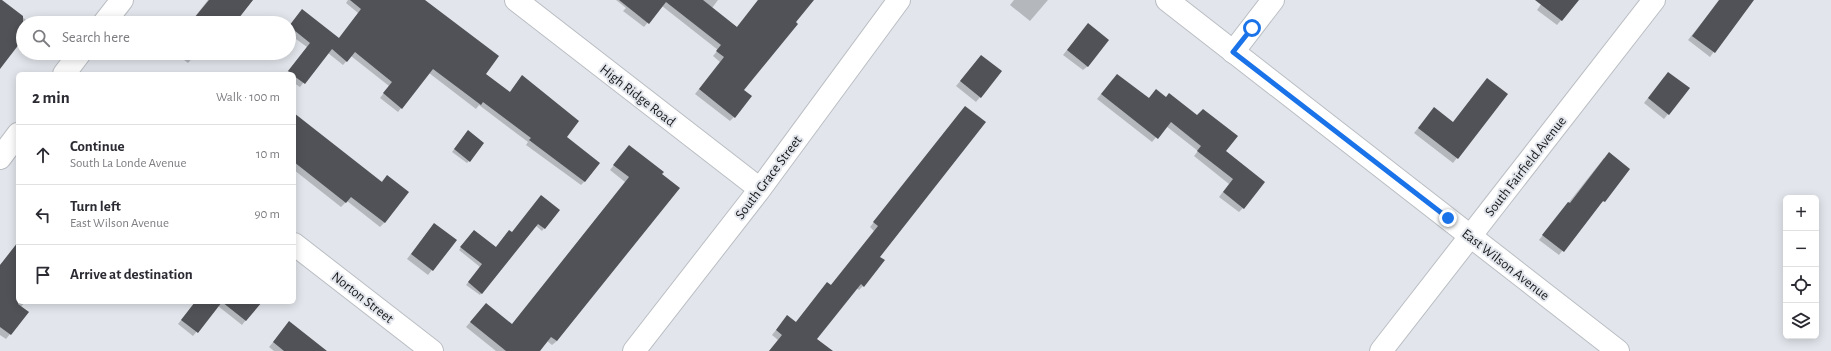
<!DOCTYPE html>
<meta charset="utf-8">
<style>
:root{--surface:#fff;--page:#f7f7f7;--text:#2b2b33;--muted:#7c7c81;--line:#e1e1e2}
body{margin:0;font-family:"Alegreya Sans",sans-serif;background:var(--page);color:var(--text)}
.controls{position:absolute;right:12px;bottom:12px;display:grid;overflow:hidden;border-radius:6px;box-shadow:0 2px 10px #0003}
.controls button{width:36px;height:36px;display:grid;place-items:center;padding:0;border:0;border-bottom:1px solid var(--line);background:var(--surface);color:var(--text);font:20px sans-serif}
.stop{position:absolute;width:12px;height:12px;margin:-9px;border:3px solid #1a73e8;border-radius:50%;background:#fff}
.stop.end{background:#1a73e8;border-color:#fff;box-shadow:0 1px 4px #0008}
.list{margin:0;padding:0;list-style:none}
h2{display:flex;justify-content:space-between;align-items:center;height:52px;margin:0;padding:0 16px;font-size:17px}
h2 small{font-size:13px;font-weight:400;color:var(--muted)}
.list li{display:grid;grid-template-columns:26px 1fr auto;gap:12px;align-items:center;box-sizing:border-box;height:60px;padding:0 16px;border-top:1px solid var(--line)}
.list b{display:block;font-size:15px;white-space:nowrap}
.list p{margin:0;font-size:13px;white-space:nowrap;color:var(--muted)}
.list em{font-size:13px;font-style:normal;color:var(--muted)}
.icon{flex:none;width:22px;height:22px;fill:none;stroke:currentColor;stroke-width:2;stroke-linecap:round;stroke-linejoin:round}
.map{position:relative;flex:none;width:1831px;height:351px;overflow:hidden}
.search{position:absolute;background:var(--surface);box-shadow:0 2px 10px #0003;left:16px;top:16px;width:280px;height:44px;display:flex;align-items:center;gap:10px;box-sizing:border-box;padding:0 14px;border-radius:22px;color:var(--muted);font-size:15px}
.panel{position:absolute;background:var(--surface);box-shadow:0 2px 10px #0003;left:16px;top:72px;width:280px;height:232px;border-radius:6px}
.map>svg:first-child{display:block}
.shadow{fill:#0003}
.building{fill:#505257}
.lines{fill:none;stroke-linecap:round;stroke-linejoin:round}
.minor-casing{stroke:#babec3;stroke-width:24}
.tertiary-casing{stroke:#babec3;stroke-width:24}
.minor{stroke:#fff;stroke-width:22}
.tertiary{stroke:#fff;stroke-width:22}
.route{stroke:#1a73e8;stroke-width:5}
.labels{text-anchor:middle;stroke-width:4;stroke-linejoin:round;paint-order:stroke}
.street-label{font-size:14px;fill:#17181a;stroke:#e2e6ec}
</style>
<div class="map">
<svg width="1831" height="351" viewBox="0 0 1831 351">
<rect width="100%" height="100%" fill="#e2e6ec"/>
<path class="shadow" d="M 0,0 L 30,23 L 23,23 L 23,38 L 0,67 Z
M 208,0 L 253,0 L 234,23 L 190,23 Z
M 348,0 L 424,0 L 485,74 L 509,93 L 519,80 L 566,137 L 585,181 L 581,185 L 526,145 L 528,142 L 479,105 L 476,109 L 429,73 L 398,112 L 380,98 L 389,86 L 351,56 L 343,65 L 328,53 L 300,87 L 294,83 L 294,74 L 286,74 L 307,47 L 289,34 L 289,27 L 299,14 L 338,39 L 358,13 L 346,3 Z
M 616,0 L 718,0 L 712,8 L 736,28 L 758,0 L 813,0 L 743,90 L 734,117 L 730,121 L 695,94 L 720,62 L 713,56 L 718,50 L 662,6 L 644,27 L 623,11 L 626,8 Z
M 1014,0 L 1048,0 L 1030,21 L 1010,5 Z
M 1544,0 L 1578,0 L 1557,25 L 1537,10 Z
M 1720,0 L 1753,0 L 1710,57 L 1688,40 Z
M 1084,29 L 1088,66 L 1083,70 L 1063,55 Z
M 175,53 L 197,53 L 188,63 Z
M 977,61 L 1001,72 L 976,102 L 956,86 Z
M 1664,77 L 1668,114 L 1664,119 L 1644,103 Z
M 1113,79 L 1148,99 L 1156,90 L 1225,151 L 1243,208 L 1239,212 L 1219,197 L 1229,184 L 1194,156 L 1198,151 L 1166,126 L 1152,142 L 1097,99 Z
M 1487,79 L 1507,94 L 1453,163 L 1414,133 L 1434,109 L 1453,123 Z
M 965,107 L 863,286 L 859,290 L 856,288 L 816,339 L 823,351 L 769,351 L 778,340 L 772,335 L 783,321 L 795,323 L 823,288 L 830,286 L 874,231 L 870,227 Z
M 294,115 L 381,182 L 387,176 L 385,222 L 380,227 L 347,201 L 341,207 L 294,170 Z
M 466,133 L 469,161 L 467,163 L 452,152 Z
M 625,151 L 661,174 L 557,341 L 552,345 L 547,341 L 539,351 L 496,351 L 466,327 L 486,304 L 512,325 L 625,182 L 610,170 Z
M 1604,158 L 1604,201 L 1598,205 L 1559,255 L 1539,240 Z
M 558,210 L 542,231 L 535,225 L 480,295 L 466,285 L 480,267 L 459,250 L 472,233 L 495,248 L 507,233 L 512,233 Z
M 430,229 L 432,270 L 428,275 L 407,259 Z
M 18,249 L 18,302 L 25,302 L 21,307 L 28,312 L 6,339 L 0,335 L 0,265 Z
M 195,302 L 260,302 L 242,325 L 218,306 L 193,336 L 178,324 Z
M 289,323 L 326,351 L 274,351 L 269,347 Z"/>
<path class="building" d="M 0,0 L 2,0 L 23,16 L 23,39 L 0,69 Z
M 209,0 L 253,0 L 235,23 L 190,23 Z
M 350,0 L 425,0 L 499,56 L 486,74 L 510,92 L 522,75 L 579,121 L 567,137 L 600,163 L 585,182 L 529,140 L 531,138 L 483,102 L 481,105 L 433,69 L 402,109 L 383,93 L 392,82 L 355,52 L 347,62 L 332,49 L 305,84 L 294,76 L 294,74 L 288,71 L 310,43 L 289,26 L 302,9 L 339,38 L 361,9 Z
M 619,0 L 703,0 L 737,27 L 758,0 L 814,0 L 796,22 L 798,24 L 744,90 L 752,96 L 735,118 L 699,89 L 724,57 L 716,51 L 721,45 L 666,2 L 649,24 Z
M 1535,0 L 1579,0 L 1562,21 Z
M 1719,0 L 1754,0 L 1715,53 L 1692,36 Z
M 1088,23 L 1109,40 L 1088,67 L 1067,50 Z
M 981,55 L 1002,71 L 981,98 L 960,81 Z
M 1668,72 L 1690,88 L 1669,115 L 1648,98 Z
M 1117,74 L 1149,98 L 1156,89 L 1166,97 L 1169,93 L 1197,115 L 1203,109 L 1238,136 L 1226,151 L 1265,182 L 1244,209 L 1223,192 L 1233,179 L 1197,151 L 1201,146 L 1171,122 L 1158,139 L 1101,94 Z
M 1487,78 L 1508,94 L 1458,159 L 1418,128 L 1434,107 L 1453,122 Z
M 965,106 L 986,122 L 880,257 L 885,260 L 864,287 L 861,284 L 817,339 L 833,351 L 769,351 L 782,335 L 776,330 L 787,315 L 796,322 L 827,282 L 831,285 L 878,226 L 873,222 Z
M 294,113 L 382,182 L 387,175 L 409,192 L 385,223 L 351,197 L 346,203 L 294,162 Z
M 468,130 L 484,143 L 470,162 L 454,149 Z
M 629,145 L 664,172 L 662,174 L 680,188 L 557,341 L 551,337 L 540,351 L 506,351 L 470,322 L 486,303 L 512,324 L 629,177 L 613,165 Z
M 1609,152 L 1630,169 L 1605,202 L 1603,201 L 1564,252 L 1542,235 L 1568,202 L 1570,203 Z
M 541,195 L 560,210 L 545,229 L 538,224 L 482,294 L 468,282 L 482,264 L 460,247 L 474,230 L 496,247 L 509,230 L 512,232 Z
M 434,223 L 457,240 L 433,271 L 411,254 Z
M 18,242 L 18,304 L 29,312 L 11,335 L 0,327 L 0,265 Z
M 195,302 L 262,302 L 246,321 L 222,302 L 198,333 L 181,320 Z
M 289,321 L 327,351 L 284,351 L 273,342 Z"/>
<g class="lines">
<defs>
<path id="minor" d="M 516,0 L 760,189
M 104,23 L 122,0
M 1233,52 L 1273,0
M 64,74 L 80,53
M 0,158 L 18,134
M 294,244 L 432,351
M 634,351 L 760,189 L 899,0
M 1381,351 L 1654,0"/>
<path id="tertiary" d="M 1167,0 L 1618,351"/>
</defs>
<use href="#minor" class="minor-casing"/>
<use href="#tertiary" class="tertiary-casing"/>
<use href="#minor" class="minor"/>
<use href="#tertiary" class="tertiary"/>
</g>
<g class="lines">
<path class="route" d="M 1252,28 L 1233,52 L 1448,218"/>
</g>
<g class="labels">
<g class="street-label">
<text transform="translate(638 95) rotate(38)" y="5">High Ridge Road</text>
<text transform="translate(1525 166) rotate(-52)" y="5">South Fairfield Avenue</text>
<text transform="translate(768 177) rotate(-53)" y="5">South Grace Street</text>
<text transform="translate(1506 264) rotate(38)" y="5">East Wilson Avenue</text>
<text transform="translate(363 297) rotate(38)" y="5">Norton Street</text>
</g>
</g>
</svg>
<div class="controls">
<button>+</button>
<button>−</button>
<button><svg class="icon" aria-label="locate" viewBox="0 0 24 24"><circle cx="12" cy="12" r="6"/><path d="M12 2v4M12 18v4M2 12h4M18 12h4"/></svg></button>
<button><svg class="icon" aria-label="layers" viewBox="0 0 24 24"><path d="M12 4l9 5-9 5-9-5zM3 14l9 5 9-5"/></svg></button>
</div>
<div class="stop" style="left:1252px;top:28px"></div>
<div class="stop end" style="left:1448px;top:218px"></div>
<div class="search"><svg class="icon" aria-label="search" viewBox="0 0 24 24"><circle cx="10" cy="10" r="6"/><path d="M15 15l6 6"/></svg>Search here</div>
<section class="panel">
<h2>2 min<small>Walk · 100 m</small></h2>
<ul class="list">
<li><svg class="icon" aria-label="ahead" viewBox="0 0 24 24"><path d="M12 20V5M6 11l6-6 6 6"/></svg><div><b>Continue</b><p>South La Londe Avenue</p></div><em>10 m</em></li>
<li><svg class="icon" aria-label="left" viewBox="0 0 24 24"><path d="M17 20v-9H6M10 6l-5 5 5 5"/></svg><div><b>Turn left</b><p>East Wilson Avenue</p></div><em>90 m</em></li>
<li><svg class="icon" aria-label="arrive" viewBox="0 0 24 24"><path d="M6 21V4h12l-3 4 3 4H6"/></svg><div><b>Arrive at destination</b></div></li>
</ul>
</section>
</div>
